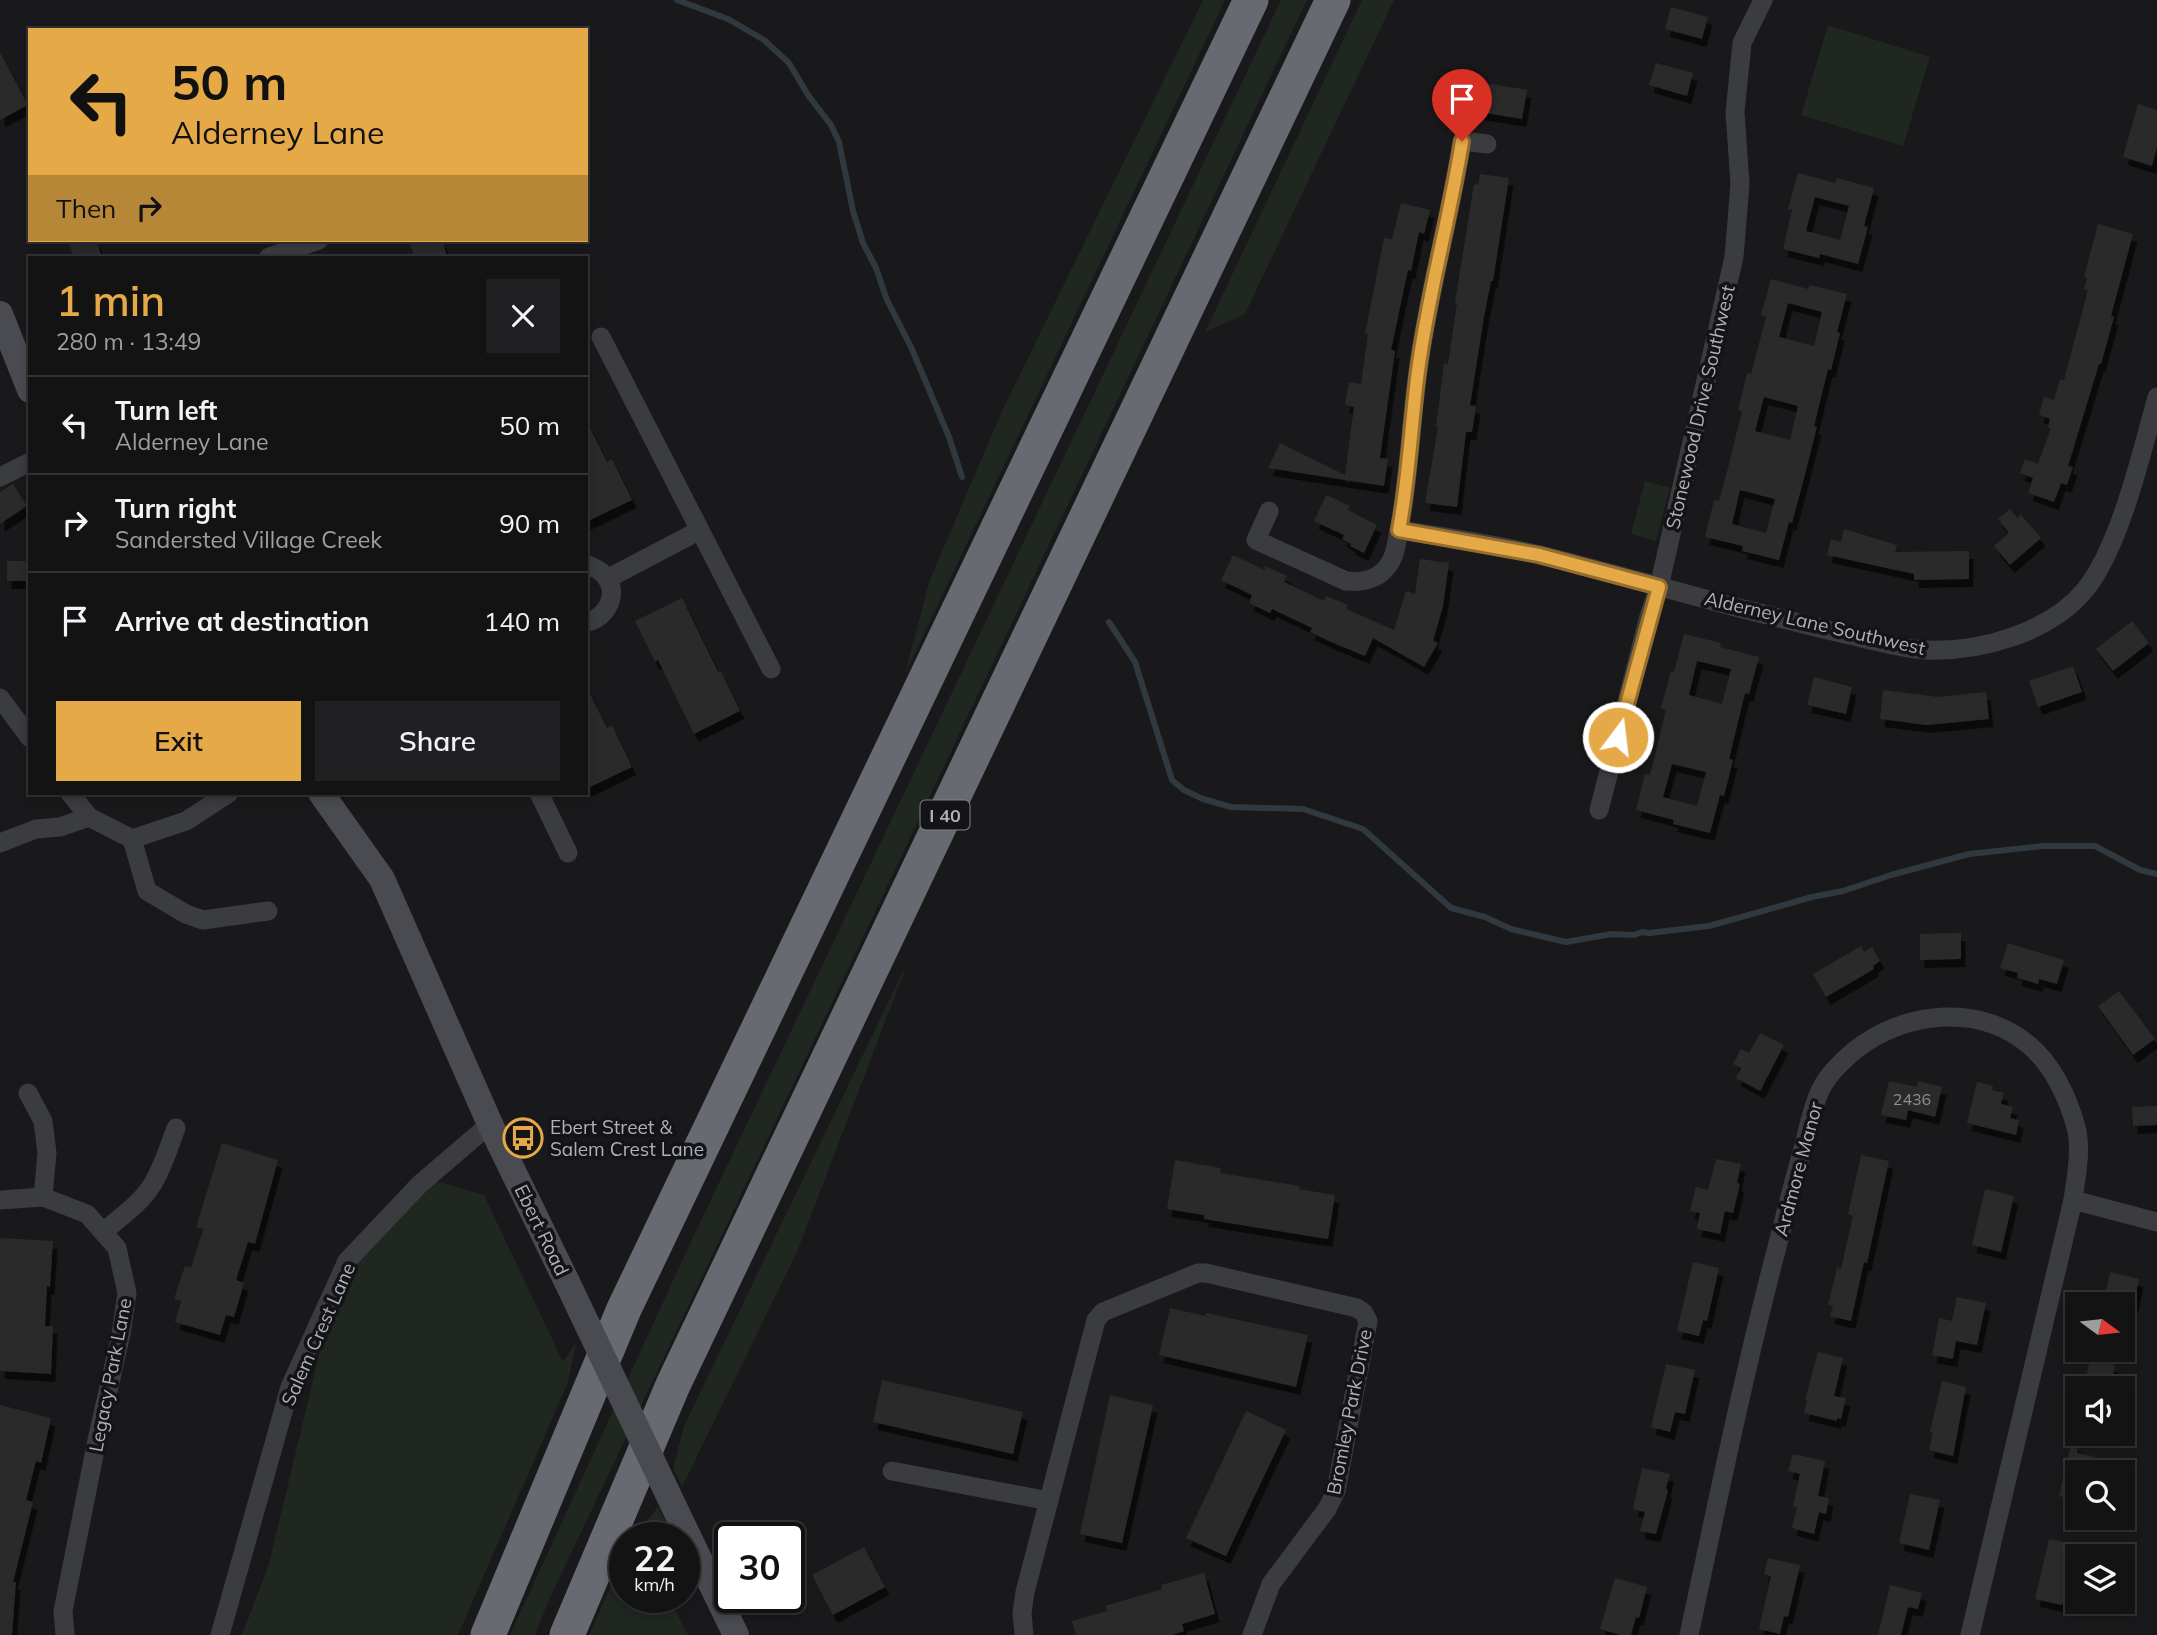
<!DOCTYPE html>
<html lang="en">
<head>
<meta charset="utf-8">
<style>
	body { margin:0; font-family:Mulish,sans-serif; background:#202022; color:#f1f3f6; height:100vh; display:flex; flex-direction:column; font-size:26px; white-space:nowrap }
	* { box-sizing:border-box; margin:0 }
	p { font-size:23px; color:#9d9ea0 }
	.icon { flex:none; width:38px; height:38px; fill:none; stroke:currentColor; stroke-width:2; stroke-linecap:round; stroke-linejoin:round }
	.map { position:relative; flex:1; overflow:hidden }
	.panel { position:absolute; left:28px; top:256px; width:560px; height:539px; display:flex; flex-direction:column; background:#131314; border-radius:0px; box-shadow:0 4px 10px #0003,0 0 0 2px #323234 }
	.panel>* { flex:none }
	.banner { position:absolute; left:28px; top:28px; width:560px; height:214px; border-radius:0px; box-shadow:0 4px 10px #0003,0 0 0 2px #323234; background:#e5a947; color:#111; overflow:hidden }
	.needle { width:46px; rotate:105deg }
	.tools { position:absolute; left:2065px; top:1292px; display:grid; gap:14px }
	.tools a { display:grid; place-items:center; width:70px; height:70px; border-radius:0px; background:#131314; box-shadow:0 4px 10px #0003,0 0 0 2px #323234; font-size:35px }
	.speed { position:absolute; left:609px; top:1522px; display:flex; gap:14px; font-size:35px; font-weight:700; text-align:center }
	.speed>* { display:grid; place-content:center; width:91px; height:91px; border-radius:50%; background:#131314; box-shadow:0 4px 10px #0003,0 0 0 2px #323234; line-height:1 }
	.speed small { font-size:18px; font-weight:400 }
	.speed .limit { border:4px solid #111; border-radius:10px; background:#fff; color:#111 }
	.pin { position:absolute; display:grid; place-items:center; width:60px; height:60px; color:#fff; margin:-72px -30px; border-radius:50% 50% 50% 0; rotate:-45deg; box-shadow:0 0 7px #0007 }
	.pin .icon { rotate:45deg }
	.me { position:absolute; width:77px; margin:-38px; rotate:15deg; stroke-linejoin:round; filter:drop-shadow(0 0 5px #0008) }
	.turn { display:flex; align-items:center; gap:24px; height:147px; padding:0 28px; font-size:32px }
	.turn .icon { width:91px; height:91px; stroke-width:2.5 }
	.turn b { display:block; font-size:49px; line-height:60px }
	.then { display:flex; align-items:center; height:66px; padding:0 28px; background:#0003; gap:14px; font-size:26px }
	.round { display:grid; place-items:center; flex:none; width:74px; height:74px; border-radius:0px; background:#202022 }
	.headline { display:flex; align-items:center; justify-content:space-between; height:119px; padding:0 28px }
	h1 { font-size:42px; font-weight:600; line-height:52px; color:#e5a947 }
	.button { display:flex; gap:14px; margin-top:auto; padding:14px 28px }
	.button a { flex:1; height:80px; border-radius:0px; background:#e5a947; color:#111; font-size:28px; font-weight:600; line-height:80px; text-align:center }
	.button a+a { background:#202022; color:#f1f3f6 }
	ul { padding:0; list-style:none }
	li { display:flex; align-items:center; gap:21px; height:98px; padding:0 28px; border-top:2px solid #323234 }
	li div { flex:1 }
	li b { display:block; font-size:26px }
	li em { font-style:normal }
	.map>svg:first-child { display:block }
</style>
</head>
<body>
<div class="map">
<svg width="2157" height="1635" viewBox="0 0 2157 1635">
	<defs>
		<filter id="shadow"><feDropShadow dx="4.5" dy="8" stdDeviation="0" flood-color="#0009"/></filter>
	</defs>
	<rect width="100%" height="100%" fill="#19191b"/>
	<g fill="#202620">
		<path d="M1203,0h22l-320,674 24,-92 74,-173z"/>
		<path d="M1281,0h26l-759,1602 -13,33h-25l177,-385z"/>
		<path d="M1362,0h32l-149,314 -40,18z"/>
		<path d="M1828,25l102,32 -27,89 -102,-31z"/>
		<path d="M1645,481l25,7 -14,53 -25,-7z"/>
		<path d="M909,959l-112,293 -115,235 -9,-19 11,-42z"/>
		<path d="M410,1180l33,3 41,12 79,167 14,-21 -10,44 -109,250h-216l27,-71 58,-243 41,-95z"/>
		<path d="M658,1507l16,31h-41z"/>
		<path d="M625,1554v44h44l19,37h-99z"/>
	</g>
	<g fill="none" stroke-linecap="round" stroke-linejoin="round">
		<g stroke="#30393f" stroke-width="6">
			<path d="M677,0l51,19 36,21 25,23 19,32 23,30 8,17 14,69 10,32 13,25 11,32 24,47 38,90 13,40"/>
			<path d="M1109,622l26,40 37,118 12,10 19,9 28,8 72,2 60,20 88,79 34,9 26,12 55,13 46,-8 22,1 8,-3 7,1 60,-7 103,-29 31,-6 48,-16 78,-21 75,-8h51l45,24 17,4"/>
		</g>
	</g>
	<g fill="#292a2c" fill-rule="evenodd" filter="url(#shadow)">
		<path d="M1671,7l37,10 -6,22 -37,-10z"/>
		<path d="M0,52l28,53 -28,15z"/>
		<path d="M1656,63l37,10 -6,23 -38,-11z"/>
		<path d="M1472,81l55,9 -5,29 -55,-9z"/>
		<path d="M2138,104l19,6v37l-5,19 -29,-9z"/>
		<path d="M1798,173l37,10 2,-5 37,10 -10,38 4,1 -10,37 -38,-10 -1,4 -36,-9 9,-39 -4,-1zM1815,197l34,9 -9,34 -34,-9z"/>
		<path d="M1480,174l29,4 -16,103h-2l-7,36 -14,88 6,1 -4,26h-6l-9,75 -32,-4 13,-76h-2l8,-64 4,1 9,-61h-2l19,-119 4,1z"/>
		<path d="M1401,203l29,7 -6,24 -5,-2 -8,39 -3,-1 -17,80 4,1 -15,107 8,1 -4,27 -116,-18 12,-25 65,32 9,-68 -9,-2 4,-23 12,2 7,-50h-3l19,-96 8,1z"/>
		<path d="M2098,224l35,10 -22,82 3,1 -13,47h-2l-31,102 5,1 -6,18 -6,-2 -7,19 -26,-9 5,-15 -13,-5 5,-14 13,5 13,-36 -3,-1 2,-8 -11,-4 5,-18 10,3 6,-21 4,1 24,-90 -4,-1 3,-11 -3,-1z"/>
		<path d="M68,240h28l6,17h-28z"/>
		<path d="M409,240h33l5,17h-33z"/>
		<path d="M1771,279l37,10 2,-4 37,9 -10,38 3,1 -9,37 -3,-1 -14,57 3,1 -14,55 -11,41 -3,-1 -10,38 -37,-9 1,-5 -38,-9 9,-37 5,1 10,-37 13,-53 -4,-1 9,-37 4,1 15,-57 -5,-2zM1788,303l34,9 -8,34 -35,-9zM1764,397l34,9 -8,34 -35,-9zM1740,490l35,9 -9,34 -34,-9z"/>
		<path d="M586,420l21,42 5,-3 20,41 -46,22z"/>
		<path d="M13,484l14,22 -27,18v-32z"/>
		<path d="M1326,495l24,11 -2,4 29,15 -13,28 -14,-7 1,-2 -9,-5 2,-4 -30,-14z"/>
		<path d="M2010,509l8,10 2,-5 21,24 -31,27 -16,-19 15,-13 -11,-14z"/>
		<path d="M1844,529l53,16 -2,7 74,-1v28l-55,1v-6l-87,-19 4,-16 10,3z"/>
		<path d="M1233,555l31,15 1,-4 22,10 -3,6 40,19 2,-5 22,9 -2,4 48,21 12,-39 9,3 5,-35 29,4 -6,43 -10,35 5,2 -14,24 -51,-29 -8,18 -34,-14 -21,-10 2,-4 -40,-19 -2,4 -21,-10 3,-8 -31,-15z"/>
		<rect x="7" y="561" width="23" height="20"/>
		<path d="M682,598l36,74 3,-1 19,40 -46,23 -36,-74 -3,2 -20,-41z"/>
		<path d="M2132,621l17,22 -36,28 -17,-22z"/>
		<path d="M1684,634l37,9 -1,4 39,10 -10,37 -4,-1 -16,66 4,1 -9,36 -4,-1 -10,38 -37,-9 1,-4 -38,-10 9,-36 5,1 16,-65 -5,-2 10,-37 3,1zM1697,661l34,8 -9,35 -33,-9zM1672,764l34,8 -9,34 -34,-9z"/>
		<path d="M2073,666l9,26 -44,15 -9,-26z"/>
		<path d="M1814,677l38,10 -6,27 -39,-9z"/>
		<path d="M586,686l21,42 5,-3 20,42 -46,22z"/>
		<path d="M1883,690l55,7 48,-5 3,27 -63,6 -46,-6z"/>
		<path d="M1961,933v26l-41,1v-26z"/>
		<path d="M2008,943l56,17 -7,24 -18,-5 -1,5 -21,-6 1,-5 -18,-5z"/>
		<path d="M1861,946l3,6 8,-5 8,14 -7,5 1,3 -48,28 -13,-23z"/>
		<path d="M2119,991l36,48 -22,16 -35,-49z"/>
		<path d="M1760,1033l24,12 -24,46 -24,-13 5,-10 -8,-4 8,-15 8,4z"/>
		<path d="M1889,1081l28,6 1,-6 24,6 -7,30 -27,-7 -2,10 -25,-5z"/>
		<path d="M1977,1082l16,4 -1,4 12,3 -3,11 12,3 -3,11 9,2 -3,15 -49,-12z"/>
		<path d="M2157,1106v19l-24,1 -1,-19z"/>
		<path d="M222,1143l56,17 -23,84 -7,-2 -12,38 8,3 -10,34 -8,-2 -6,20 -45,-13 6,-21 -7,-2 11,-33 6,2 12,-39 -7,-2z"/>
		<path d="M1861,1155l28,6 -22,102 -3,-1 -13,59 -21,-5 3,-10 -5,-1 9,-37 4,1 12,-53 -5,-2z"/>
		<path d="M1716,1159l25,5 -4,19 3,1 -7,29 -8,-2 -5,23 -23,-5 3,-16 -10,-2 6,-24 12,3z"/>
		<path d="M1175,1160l46,8 -1,5 80,13 -1,3 36,6 -7,44 -124,-20v-4l-37,-6z"/>
		<path d="M1985,1189l29,7 -13,56 -29,-7z"/>
		<path d="M0,1238l53,3 -3,46 -3,-1 -2,40h8l-2,48 -51,-3z"/>
		<path d="M1693,1262l26,6 -12,53 -4,-1 -4,16 -22,-5z"/>
		<path d="M2110,1272l29,7 -5,25h-31z"/>
		<path d="M1957,1297l29,6 -9,42 -21,-4 -3,18 -21,-4 7,-37 13,3z"/>
		<path d="M1170,1308l36,8v-3l102,22 -12,52 -137,-32z"/>
		<path d="M1818,1352l25,6 -9,38 12,2 -5,21 -4,-1v3l-33,-8 3,-12 -2,-1z"/>
		<path d="M2090,1359l25,6 -5,23h-26z"/>
		<path d="M1666,1364l29,6 -10,44 -10,-2 -5,20 -19,-5z"/>
		<path d="M882,1380l141,32 -10,42 -140,-32z"/>
		<path d="M1942,1381l24,6 -13,69 -24,-6 4,-17 -3,-1z"/>
		<path d="M1110,1395l43,10 -31,138 -42,-9z"/>
		<path d="M0,1405l51,13 -10,45 -5,-2 -10,39 7,2 -20,80h3l-4,53h-12z"/>
		<path d="M1246,1411l40,19 -60,126 -40,-18z"/>
		<path d="M2071,1444h6v9l17,4 -3,15h-14v29l-18,-5z"/>
		<path d="M1793,1454l32,7 -7,35 11,2 -3,16 -7,-2 -5,22 -22,-6 5,-21 -4,-1 7,-32 -12,-3z"/>
		<path d="M1642,1468l28,6 -4,14 2,3 -12,43 -16,-3 5,-19 -12,-3z"/>
		<path d="M1910,1494l30,6 -11,50 -30,-7z"/>
		<path d="M2049,1539l26,6 -5,24 7,1 -6,27 -6,-2 -3,10 -27,-6z"/>
		<path d="M864,1547l21,40 -52,28 -21,-40z"/>
		<path d="M1768,1558l32,7 -12,52 -4,-1 -4,18 -21,-5 12,-53 -7,-2z"/>
		<path d="M1204,1573l11,41 -33,10 2,7 -12,4h-96l-4,-14 35,-10 -2,-5 57,-17 -1,-4z"/>
		<path d="M1615,1578l32,9 -8,31 -3,-1 -5,18h-10l-21,-6z"/>
		<path d="M1890,1585l32,8 -4,16 -10,-2 -7,28h-23z"/>
	</g>
	<g fill="none" stroke-linecap="round" stroke-linejoin="round">
		<g stroke="#3b3c40" stroke-width="19">
			<path d="M269,257l50,-17"/>
			<path d="M601,337l170,332"/>
			<path d="M0,477l30,-15"/>
			<path d="M1269,511l-13,29 90,41c19,2 35,-2 45,-20 6,-10 6,-24 9,-36 9,-51 11,-103 18,-154 10,-77 32,-153 44,-230l25,3"/>
			<path d="M1399,530c47,7 94,14 141,25 65,16 130,35 195,52 41,10 82,21 123,30 22,5 45,12 68,13 55,2 123,-17 159,-60 35,-43 57,-139 72,-193"/>
			<path d="M586,564c9,4 19,8 23,18 8,17 -5,37 -23,40"/>
			<path d="M607,579l93,-49"/>
			<path d="M0,698l30,40"/>
			<path d="M70,793l19,24 43,22 54,-18 43,-28"/>
			<path d="M539,793l29,60"/>
			<path d="M1599,810l50,-194 10,-29 75,-330 6,-73 -5,-72 7,-69 21,-43"/>
			<path d="M132,839l15,52 39,23 17,6 65,-9"/>
			<path d="M0,843l36,-14 24,-2 29,-10"/>
			<path d="M28,1093l15,28 4,32 -4,44"/>
			<path d="M0,1200l43,-3 44,17 30,34 10,45 -6,41 -24,106 -34,171 2,24"/>
			<path d="M2073,1200l84,22"/>
			<path d="M103,1232c16,-14 37,-28 49,-47 11,-18 17,-38 24,-57"/>
			<path d="M892,1471l157,30"/>
			<path d="M220,1635l70,-248 57,-126 73,-77 70,-60"/>
			<path d="M1024,1635l-2,-22 3,-21 71,-272 7,-8 95,-39h8l151,35 7,5 4,8 -32,170 -9,18 -56,75 -19,51"/>
			<path d="M1689,1635c29,-136 57,-273 93,-407 7,-29 15,-58 23,-87 4,-17 8,-35 15,-50 7,-16 21,-29 34,-40 49,-40 125,-48 175,-6 24,20 39,53 47,82 6,23 0,50 -3,73l-103,435"/>
		</g>
		<g stroke="#494b50" stroke-width="26">
			<path d="M0,314l30,76"/>
			<path d="M321,793l61,86 108,245 77,158"/>
			<path d="M688,1536l48,99"/>
		</g>
		<g stroke="#676a71" stroke-width="35">
			<path d="M488,1635l136,-326 627,-1309"/>
			<path d="M567,1635l106,-250 660,-1385"/>
		</g>
		<path stroke="#494b50" stroke-width="26" d="M567,1282l121,254"/>
	</g>
	<g fill="none" stroke-linecap="round" stroke-linejoin="round">
		<g stroke="#956e2e" stroke-width="18">
			<path id="route" d="M1462,141c-12,77 -34,153 -44,230 -7,53 -9,106 -19,159l140,25 120,32 -41,150"/>
		</g>
		<use href="#route" stroke="#e5a947" stroke-width="12"/>
	</g>
	<defs>
		<g id="bus-ring" transform="scale(2.0125)"><circle r="9.5" fill="#141416" stroke="#e5a947" stroke-width="1.5"/><path d="M-5-6H5V4H4V6H2V4H-2V6H-4V4H-5ZM-3.5-4V0h7V-4ZM-3.5 1.2v1.5H-2V1.2ZM2 1.2v1.5H3.5V1.2Z" fill="#e5a947"/></g>
	</defs>
	<g fill-rule="evenodd">
		<use href="#bus-ring" x="523" y="1138"/>
	</g>
	<g text-anchor="middle" dominant-baseline="central" stroke-width="7" stroke-linejoin="round" paint-order="stroke">
		<g font-size="16" fill="#8c8f96">
			<text x="1912" y="1099">2436</text>
		</g>
		<rect fill="#141416" stroke="#7f8289" stroke-width="2" x="920.5" y="800.5" width="49" height="29" rx="5"/>
		<g font-size="18" font-weight="bold" fill="#adb1ba">
			<text x="945" y="815">I 40</text>
		</g>
		<g font-size="19" fill="#adb1ba" stroke="#141416">
			<text transform="translate(1700 407) rotate(-77)">Stonewood Drive Southwest</text>
			<text transform="translate(1815 623) rotate(13)">Alderney Lane Southwest</text>
			<text transform="translate(1798 1169) rotate(-75)">Ardmore Manor</text>
			<text transform="translate(542 1230) rotate(64)">Ebert Road</text>
			<text transform="translate(318 1334) rotate(-66)">Salem Crest Lane</text>
			<text transform="translate(110 1375) rotate(-79)">Legacy Park Lane</text>
			<text transform="translate(1349 1412) rotate(-79)">Bromley Park Drive</text>
		</g>
		<g font-size="19" fill="#adb1ba" stroke="#141416" text-anchor="start">
			<text x="550" y="1127">Ebert Street &amp;<tspan x="550" dy="22">Salem Crest Lane</tspan></text>
		</g>
	</g>
</svg>
<div class="tools">
<a><svg class="needle" viewBox="-14 -14 28 28"><path d="M0-13l5 13h-10z" fill="#e53935"/><path d="M0 13l5-13h-10z" fill="#9d9ea0"/></svg></a>
<a><svg class="icon" aria-label="sound" viewBox="0 0 24 24"><path d="M4 9h4l5-4v14l-5-4H4zM17 9q2 3 0 6"/></svg></a>
<a><svg class="icon" aria-label="search" viewBox="0 0 24 24"><circle cx="10" cy="10" r="6"/><path d="M15 15l6 6"/></svg></a>
<a><svg class="icon" aria-label="layers" viewBox="0 0 24 24"><path d="M12 4l9 5-9 5-9-5zM3 14l9 5 9-5"/></svg></a>
</div>
<div class="speed"><div>22<small>km/h</small></div><div class="limit">30</div></div>
<div class="pin" style="left:1462px;top:141px;background:#d93025"><svg class="icon" aria-label="arrive" viewBox="0 0 24 24"><path d="M6 21V4h12l-3 4 3 4H6"/></svg></div>
<svg class="me" style="left:1618px;top:737px" viewBox="-20 -20 40 40"><circle r="17" fill="#e5a947" stroke="#fff" stroke-width="3"/><path d="M0-11L8 9 0 5-8 9z" fill="#fff"/></svg>
<div class="banner">
<div class="turn"><svg class="icon" aria-label="left" viewBox="0 0 24 24"><path d="M17 20v-9H6M10 6l-5 5 5 5"/></svg><div><b>50 m</b>Alderney Lane</div></div>
<div class="then">Then<svg class="icon" aria-label="right" viewBox="0 0 24 24"><path d="M7 20v-9h11M14 6l5 5-5 5"/></svg></div>
</div>
<section class="panel">
<div class="headline"><div><h1>1 min</h1><p>280 m · 13:49</p></div><a class="round"><svg class="icon" aria-label="close" viewBox="0 0 24 24"><path d="M6 6l12 12M18 6L6 18"/></svg></a></div>
<ul>
<li><svg class="icon" aria-label="left" viewBox="0 0 24 24"><path d="M17 20v-9H6M10 6l-5 5 5 5"/></svg><div><b>Turn left</b><p>Alderney Lane</p></div><em>50 m</em></li>
<li><svg class="icon" aria-label="right" viewBox="0 0 24 24"><path d="M7 20v-9h11M14 6l5 5-5 5"/></svg><div><b>Turn right</b><p>Sandersted Village Creek</p></div><em>90 m</em></li>
<li><svg class="icon" aria-label="arrive" viewBox="0 0 24 24"><path d="M6 21V4h12l-3 4 3 4H6"/></svg><div><b>Arrive at destination</b></div><em>140 m</em></li>
</ul>
<div class="button"><a>Exit</a><a>Share</a></div>
</section>
</div>
</body>
</html>
